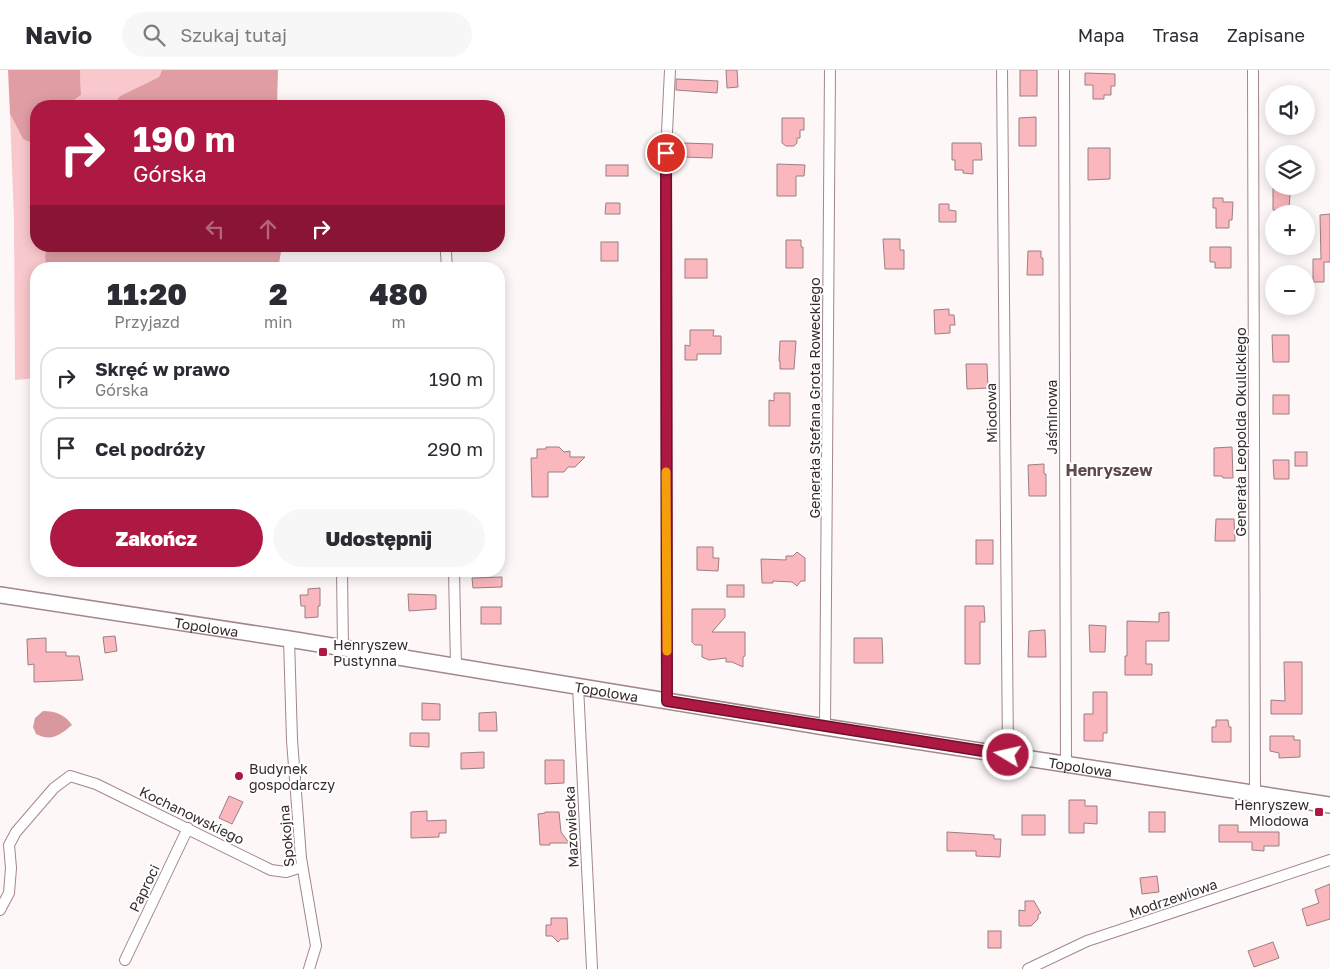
<!DOCTYPE html>
<html lang="pl">
<head>
<meta charset="utf-8">
<style>
	body { margin:0; font-family:"Golos Text",sans-serif; background:#f7f7f7; color:#2b2b33; height:100vh; display:flex; flex-direction:column; font-size:19px; white-space:nowrap }
	* { box-sizing:border-box; margin:0 }
	p { font-size:16px; color:#7c7c81 }
	.icon { flex:none; width:28px; height:28px; fill:none; stroke:currentColor; stroke-width:2; stroke-linecap:round; stroke-linejoin:round }
	.map { position:relative; flex:1; overflow:hidden }
	.details { position:absolute; left:30px; top:192px; width:475px; height:315px; display:flex; flex-direction:column; background:#fff; border-radius:20px; box-shadow:0 2px 12px #0003 }
	.details>* { flex:none }
	.banner { position:absolute; left:30px; top:30px; width:475px; height:152px; border-radius:20px; box-shadow:0 2px 12px #0003; background:#ad1943; color:#fff; overflow:hidden }
	.controls { position:absolute; left:1265px; top:15px; display:grid; gap:10px }
	.controls a { display:grid; place-items:center; width:50px; height:50px; border-radius:50%; background:#fff; box-shadow:0 2px 12px #0003; font-size:25px }
	.pin { position:absolute; display:grid; place-items:center; width:42px; height:42px; color:#fff; margin:-21px; border:2px solid #fff; border-radius:50%; box-shadow:0 1px 5px #0007 }
	.me { position:absolute; width:55px; margin:-28px; rotate:279deg; stroke-linejoin:round; filter:drop-shadow(0 0 4px #0008) }
	.turn { display:flex; align-items:center; gap:18px; height:105px; padding:0 20px; font-size:22px }
	.turn .icon { width:65px; height:65px; stroke-width:2.5 }
	.turn b { display:block; font-size:35px; line-height:42px }
	.lanes { display:flex; align-items:center; height:48px; padding:0 20px; background:#0003; justify-content:center; gap:25px; direction:ltr }
	.lanes .off { opacity:.35 }
	.eta { display:flex; justify-content:space-evenly; align-items:center; height:85px; text-align:center }
	.eta b { font-size:30px; font-weight:800; line-height:35px }
	.primary-button { display:flex; gap:10px; margin-top:auto; padding:10px 20px }
	.primary-button a { flex:1; height:58px; border-radius:30px; background:#ad1943; color:#fff; font-size:20px; font-weight:800; line-height:58px; text-align:center }
	.primary-button a+a { background:#f7f7f7; color:#2b2b33 }
	ul { padding:0; list-style:none }
	li { display:flex; align-items:center; gap:15px; height:62px; margin:0 10px 8px; padding:0 10px; border:2px solid #e1e1e2; border-radius:20px }
	li div { flex:1 }
	li b { display:block; font-size:19px }
	li em { font-style:normal }
	header { display:flex; align-items:center; gap:30px; box-sizing:border-box; height:70px; padding:0 25px; background:#fff; border-bottom:1px solid #e1e1e2 }
	header strong { font-size:24px }
	nav { display:flex; gap:28px; margin-inline-start:auto; font-size:18px }
	.search { width:350px; height:45px; background:#f7f7f7; display:flex; align-items:center; gap:12px; box-sizing:border-box; padding:0 18px; border-radius:28px; color:#7c7c81; font-size:19px }
	.map>svg:first-child { display:block }
</style>
</head>
<body>
<header>
<strong>Navio</strong>
<div class="search"><svg class="icon" aria-label="search" viewBox="0 0 24 24"><circle cx="10" cy="10" r="6"/><path d="M15 15l6 6"/></svg>Szukaj tutaj</div>
<nav><a>Mapa</a><a>Trasa</a><a>Zapisane</a></nav>
</header>
<div class="map">
<svg width="1330" height="899" viewBox="0 0 1330 899">
	<rect width="100%" height="100%" fill="#fef7f8"/>
	<g fill="#f8c8cc">
		<path d="M80,0h82l-3,7 -39,19 -8,10h-46l15,-11z"/>
		<path d="M10,44l13,25 13,6v101h14l-5,9 1,14h-10v109l-21,2 -1,-161z"/>
	</g>
	<g fill="#e09ea4">
		<path d="M8,0h72l1,25 -15,11h-30v39l-13,-6 -13,-25z"/>
		<path d="M162,0h116l-1,36h-165l8,-10 39,-19z"/>
		<path d="M50,176h232l-4,23h-232l-1,-14z"/>
	</g>
	<path fill="#d9989e" d="M43,641c13,0 22,4 29,14 -12,10 -20,17 -36,9l-3,-7 2,-9z"/>
	<g fill="#fbb7be" stroke="#9b7f81">
		<path d="M726,0h11l1,17 -11,1z"/>
		<rect x="1020" y="0" width="17" height="26"/>
		<path d="M1085,3l30,1v12h-4v9h-7v4h-11v-14h-8z"/>
		<path d="M676,9l42,2 -1,12 -41,-3z"/>
		<path d="M1036,47v29h-17v-28z"/>
		<path d="M782,48h22v12h-4v8h-3v5l-3,3h-8l-4,-3z"/>
		<path d="M684,73l29,1 -1,14 -29,-1z"/>
		<path d="M952,73h29l1,17h-9v14l-10,-1v-3h-8v-10h-3z"/>
		<path d="M1088,78h22v31l-22,1z"/>
		<path d="M777,94l28,1 -1,11h-8v20h-19z"/>
		<rect x="606" y="95" width="22" height="11"/>
		<path d="M1273,118h12v6h5l-1,16h-16z"/>
		<path d="M1213,128h10v4h10l-1,18h-3v8h-13v-20h-3z"/>
		<path d="M606,133h14v11h-15z"/>
		<path d="M939,134h10v6l7,1v11h-17z"/>
		<path d="M1330,144v48h-6v20h-11v-23h8l-1,-44z"/>
		<path d="M883,169h17v11h4v19h-19z"/>
		<path d="M786,170h15v7h2v21h-17z"/>
		<rect x="601" y="172" width="17" height="19"/>
		<path d="M1210,177h21v21h-16v-6h-5z"/>
		<path d="M1028,181h13v7h2v17h-16z"/>
		<rect x="685" y="189" width="22" height="19"/>
		<path d="M949,239v6h5l1,10h-5v8l-15,1 -1,-24z"/>
		<path d="M690,260h24l-1,6h8v18h-24v6h-12v-15l5,1z"/>
		<path d="M1272,265h17v27h-16z"/>
		<path d="M780,271h16l-2,28h-14v-8h-1z"/>
		<path d="M966,294h21l1,24 -21,1z"/>
		<path d="M774,323h16v33h-21v-26l5,1z"/>
		<rect x="1273" y="325" width="16" height="19"/>
		<path d="M546,377h13l5,5 6,-1v6h15l-10,10h-7l-4,5h-16v25h-16l-1,-39h6v-9h9z"/>
		<path d="M1232,377l1,31h-10l-1,-2h-8v-28z"/>
		<rect x="1295" y="382" width="12" height="14"/>
		<path d="M1273,390h16v19h-15z"/>
		<path d="M1044,394v10h2v22h-17l-1,-31z"/>
		<path d="M1216,449h18l1,22h-20z"/>
		<rect x="976" y="470" width="17" height="24"/>
		<path d="M697,477h16v11h6l-1,13 -21,-1z"/>
		<path d="M797,482l8,6v23h-4l-4,5 -5,-4 -19,-1v2h-11l-1,-24 25,1v-4h7z"/>
		<path d="M502,507v10l-29,1 -1,-10z"/>
		<rect x="727" y="515" width="17" height="12"/>
		<path d="M320,518v18h-2v11l-13,1v-12h-4l-1,-11h8v-6z"/>
		<path d="M408,524l28,1v14l-27,2z"/>
		<path d="M965,536h19l1,16h-5v42h-15z"/>
		<rect x="481" y="537" width="20" height="17"/>
		<path d="M692,539h33v8l-13,15h33v24l-2,1v10l-11,-5h-6v-4l-17,2 -7,-3v-12h-7l-3,-3z"/>
		<path d="M1169,542v29h-23v23h6v11h-27v-19h2v-35l32,1v-9z"/>
		<path d="M1089,555l17,1 -1,26h-15z"/>
		<path d="M1045,560l1,27h-18l1,-26z"/>
		<path d="M115,566l2,15 -12,2 -2,-16z"/>
		<path d="M46,568v14h20v4h13l4,24 -49,2v-18l-6,1 -1,-26z"/>
		<path d="M854,568h28l1,25h-29z"/>
		<path d="M1284,592h18v52h-31v-14l14,1z"/>
		<path d="M1093,622h14v41h-4v8h-19v-27h9z"/>
		<path d="M422,633l18,1v16h-18z"/>
		<path d="M496,642l1,19h-18v-18z"/>
		<path d="M1216,650h12l1,7h2v15h-19v-15h4z"/>
		<path d="M410,663h19v14l-19,-1z"/>
		<path d="M1270,666h24v4h6v17l-21,1v-5l-9,-2z"/>
		<path d="M484,682v16l-23,1v-16z"/>
		<path d="M545,690h19v23l-19,1z"/>
		<path d="M229,726l14,6 -11,22 -13,-6z"/>
		<path d="M1069,730h16v6h12v18l-13,-1v10h-15z"/>
		<path d="M427,741v10l19,-1v13h-7v4l-28,1v-26z"/>
		<path d="M545,742h14l2,20 8,11h-19v2h-10l-2,-31 7,-1z"/>
		<rect x="1149" y="742" width="16" height="20"/>
		<rect x="1022" y="745" width="23" height="20"/>
		<path d="M1219,755h19v7h41v14h-15v5l-12,-1v-8h-33z"/>
		<path d="M947,762l47,3v4h7l-1,18 -24,-1v-5h-29z"/>
		<path d="M1157,806l2,16 -17,2 -2,-16z"/>
		<path d="M1330,814v35l-23,7 -5,-17 17,-6 -4,-13z"/>
		<path d="M1025,831h9l7,12 -3,2v4l-7,7h-12v-16l6,1z"/>
		<path d="M551,848h16l1,21h-7l-3,3 -6,-6h-6v-11h5z"/>
		<rect x="988" y="861" width="13" height="17"/>
		<path d="M1273,872l6,16 -25,9 -6,-16z"/>
	</g>
	<g fill="none" stroke-linecap="round" stroke-linejoin="round">
		<g stroke="#a38789" stroke-width="12">
			<g id="street">
				<path d="M1002,0l6,685"/>
				<path d="M1064,0l2,694"/>
				<path d="M1253,0l2,723"/>
				<path d="M446,182l1,17"/>
				<path d="M342,501l1,77"/>
				<path d="M454,501l2,96"/>
				<path d="M289,569l3,101 9,118 15,88 -7,23"/>
				<path d="M578,616l14,282"/>
				<path d="M667,631l-1,-548 4,-83"/>
				<path d="M825,657l5,-657"/>
				<path d="M0,840l9,-17 2,-25 -2,-23 7,-13 38,-44 16,-12 26,8 175,86 15,2 16,-5"/>
				<path d="M125,890l63,-132"/>
				<path d="M1028,899l59,-28 243,-81"/>
			</g>
		</g>
		<g stroke="#a38789" stroke-width="18">
			<g id="secondary">
				<path id="s1" d="M0,525l289,44 536,88 505,78"/>
			</g>
		</g>
		<use href="#street" stroke="#fff" stroke-width="10"/>
		<use href="#secondary" stroke="#fff" stroke-width="15"/>
	</g>
	<g fill="none" stroke-linecap="round" stroke-linejoin="round">
		<g stroke="#70102c" stroke-width="12">
			<path id="route" d="M666,83l1,548 341,54"/>
		</g>
		<use href="#route" stroke="#ad1943" stroke-width="9"/>
		<path stroke="#f59e0b" stroke-width="9" d="M666,402l1,179"/>
	</g>
	<g fill="#ad1943" stroke="#fff" stroke-width="2">
		<rect x="318" y="577" width="10" height="10" rx="2.5"/>
		<circle cx="239" cy="706" r="5"/>
		<rect x="1314" y="737" width="10" height="10" rx="2.5"/>
	</g>
	<g text-anchor="middle" dominant-baseline="central" stroke-width="4" stroke-linejoin="round" paint-order="stroke">
		<g font-size="14" fill="#362b2c" stroke="#fff">
			<text transform="translate(814 328) rotate(-90)">Generała Stefana Grota Roweckiego</text>
			<text transform="translate(991 343) rotate(-91)">Miodowa</text>
			<text transform="translate(1051 347) rotate(-90)">Jaśminowa</text>
			<text transform="translate(1240 362) rotate(-90)">Generała Leopolda Okulickiego</text>
			<text stroke="none"><textPath href="#s1" startOffset="209">Topolowa</textPath></text>
			<text stroke="none"><textPath href="#s1" startOffset="614">Topolowa</textPath></text>
			<text stroke="none"><textPath href="#s1" startOffset="1094">Topolowa</textPath></text>
			<text transform="translate(192 745) rotate(26)">Kochanowskiego</text>
			<text transform="translate(571 757) rotate(-93)">Mazowiecka</text>
			<text transform="translate(286 766) rotate(-95)">Spokojna</text>
			<text transform="translate(144 818) rotate(-64)">Paproci</text>
			<text transform="translate(1173 828) rotate(-19)">Modrzewiowa</text>
		</g>
		<g font-size="14" fill="#362b2c" stroke="#fff" text-anchor="start">
			<text x="333" y="574">Henryszew<tspan x="333" dy="16">Pustynna</tspan></text>
			<text x="249" y="698">Budynek<tspan x="249" dy="16">gospodarczy</tspan></text>
			<text x="1309" y="734" text-anchor="end">Henryszew<tspan x="1309" dy="16">Miodowa</tspan></text>
		</g>
		<g font-size="16" font-weight="bold" fill="#61484b" stroke="#fff">
			<text x="1109" y="400">Henryszew</text>
		</g>
	</g>
</svg>
<div class="controls">
<a><svg class="icon" aria-label="sound" viewBox="0 0 24 24"><path d="M4 9h4l5-4v14l-5-4H4zM17 9q2 3 0 6"/></svg></a>
<a><svg class="icon" aria-label="layers" viewBox="0 0 24 24"><path d="M12 4l9 5-9 5-9-5zM3 14l9 5 9-5"/></svg></a>
<a>+</a>
<a>−</a>
</div>
<div class="pin" style="left:666px;top:83px;background:#d93025"><svg class="icon" aria-label="arrive" viewBox="0 0 24 24"><path d="M6 21V4h12l-3 4 3 4H6"/></svg></div>
<svg class="me" style="left:1008px;top:685px" viewBox="-20 -20 40 40"><circle r="17" fill="#ad1943" stroke="#fff" stroke-width="3"/><path d="M0-11L8 9 0 5-8 9z" fill="#fff"/></svg>
<div class="banner">
<div class="turn"><svg class="icon" aria-label="right" viewBox="0 0 24 24"><path d="M7 20v-9h11M14 6l5 5-5 5"/></svg><div><b>190 m</b>Górska</div></div>
<div class="lanes"><svg class="icon off" aria-label="left" viewBox="0 0 24 24"><path d="M17 20v-9H6M10 6l-5 5 5 5"/></svg><svg class="icon off" aria-label="ahead" viewBox="0 0 24 24"><path d="M12 20V5M6 11l6-6 6 6"/></svg><svg class="icon" aria-label="right" viewBox="0 0 24 24"><path d="M7 20v-9h11M14 6l5 5-5 5"/></svg></div>
</div>
<section class="details">
<div class="eta">
<div><b>11:20</b><p>Przyjazd</p></div>
<div><b>2</b><p>min</p></div>
<div><b>480</b><p>m</p></div>
</div>
<ul>
<li><svg class="icon" aria-label="right" viewBox="0 0 24 24"><path d="M7 20v-9h11M14 6l5 5-5 5"/></svg><div><b>Skręć w prawo</b><p>Górska</p></div><em>190 m</em></li>
<li><svg class="icon" aria-label="arrive" viewBox="0 0 24 24"><path d="M6 21V4h12l-3 4 3 4H6"/></svg><div><b>Cel podróży</b></div><em>290 m</em></li>
</ul>
<div class="primary-button"><a>Zakończ</a><a>Udostępnij</a></div>
</section>
</div>
</body>
</html>
